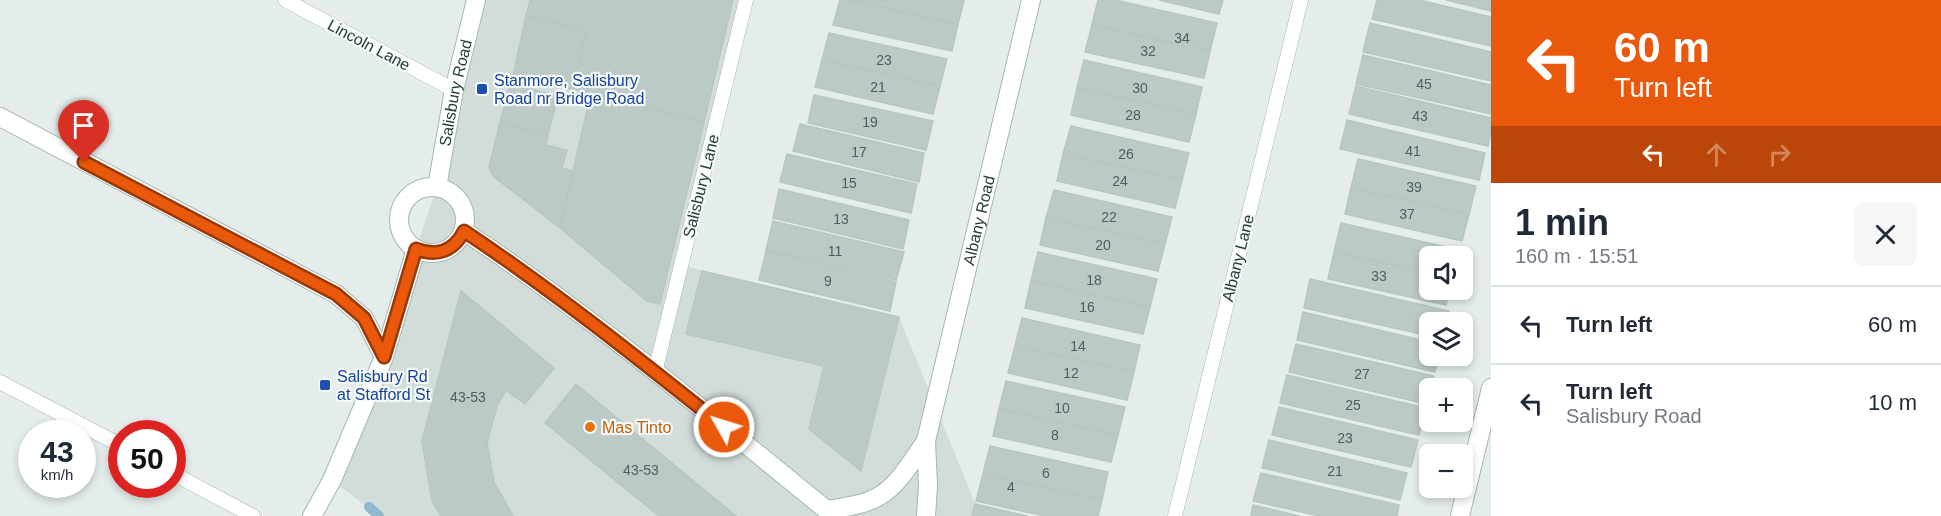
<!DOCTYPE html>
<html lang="en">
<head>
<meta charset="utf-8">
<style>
	body { margin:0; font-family:Helvetica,sans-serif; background:#f6f6f7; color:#1f2937; height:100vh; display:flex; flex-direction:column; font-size:22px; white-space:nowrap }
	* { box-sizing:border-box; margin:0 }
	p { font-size:20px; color:#747a83 }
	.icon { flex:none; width:33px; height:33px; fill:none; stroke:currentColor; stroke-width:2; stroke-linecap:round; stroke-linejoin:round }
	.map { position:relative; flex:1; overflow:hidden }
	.drawer { display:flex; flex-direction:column; background:#fff; width:450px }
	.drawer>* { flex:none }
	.top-card { background:#ea580c; color:#fff; overflow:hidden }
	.controls { position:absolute; left:1419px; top:246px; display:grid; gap:12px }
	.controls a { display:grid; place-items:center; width:54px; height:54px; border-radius:9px; background:#fff; box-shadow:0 3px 9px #0003; font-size:30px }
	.speed { position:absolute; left:18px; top:420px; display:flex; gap:12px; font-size:30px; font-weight:700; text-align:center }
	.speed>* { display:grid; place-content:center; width:78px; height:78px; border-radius:50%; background:#fff; box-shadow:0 3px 9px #0003; line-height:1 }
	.speed small { font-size:15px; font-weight:400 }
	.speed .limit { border:9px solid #d22; background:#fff; color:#111 }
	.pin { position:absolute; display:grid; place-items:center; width:51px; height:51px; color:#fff; margin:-62px -26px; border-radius:50% 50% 50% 0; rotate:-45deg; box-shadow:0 0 6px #0007 }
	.pin .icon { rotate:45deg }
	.me { position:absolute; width:66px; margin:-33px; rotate:309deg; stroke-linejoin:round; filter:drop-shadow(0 0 4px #0008) }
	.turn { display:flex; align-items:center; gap:21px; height:126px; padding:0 24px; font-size:27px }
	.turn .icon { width:78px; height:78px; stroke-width:2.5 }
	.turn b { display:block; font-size:42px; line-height:51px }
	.lanes { display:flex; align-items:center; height:57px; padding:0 24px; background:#0003; justify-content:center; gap:30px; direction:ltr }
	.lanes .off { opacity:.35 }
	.round { display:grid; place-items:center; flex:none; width:63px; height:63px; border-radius:9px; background:#f6f6f7 }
	.overview { display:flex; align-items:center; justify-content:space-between; height:102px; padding:0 24px }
	h1 { font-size:36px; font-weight:600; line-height:45px }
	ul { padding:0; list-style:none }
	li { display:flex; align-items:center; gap:18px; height:78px; padding:0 24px; border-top:2px solid #e0e1e3 }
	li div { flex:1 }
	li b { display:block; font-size:22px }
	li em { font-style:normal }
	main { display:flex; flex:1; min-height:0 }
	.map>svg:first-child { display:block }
</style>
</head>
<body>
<main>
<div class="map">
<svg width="1491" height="516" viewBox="0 0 1491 516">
	<rect width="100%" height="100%" fill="#e4edeb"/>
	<path fill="#d2ddda" d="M474,0h272l-65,265 218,52 76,186 52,13h-648l-47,-36 84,-231 21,-62z"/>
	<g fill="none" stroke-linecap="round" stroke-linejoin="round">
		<path stroke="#8fb8cf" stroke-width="10" d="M369,507l10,9"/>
	</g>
	<g fill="#bccac7" stroke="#b7c6c3" stroke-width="1.5">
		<path d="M530,0h203l-29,122 -131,-33 13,-59 -60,-14z"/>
		<path d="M840,0h8l110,24 -6,27 -119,-26z"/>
		<path d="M848,0h116l-6,24z"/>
		<path d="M1098,0h17l102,23 -7,28 -118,-26z"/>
		<path d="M1159,0h64l-4,14z"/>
		<path d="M1377,0h42l72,17v29l-119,-27z"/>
		<path d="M1446,0h45v11z"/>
		<path d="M526,16l60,14 -13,59 -60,-13z"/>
		<path d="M1370,23l121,29v29l-128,-29z"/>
		<path d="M1092,25l118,26 -6,27 -119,-26z"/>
		<path d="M829,33l118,26 -7,27 -118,-26z"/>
		<path d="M1363,55l128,30v29l-135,-30z"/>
		<path d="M822,60l118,26 -7,28 -118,-27z"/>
		<path d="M1084,60l118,27 -6,27 -119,-26z"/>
		<path d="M510,84l48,12 -10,38 -48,-11z"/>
		<path d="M1356,86l135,32v14l-3,14 -139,-32z"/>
		<path d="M1077,88l119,26 -7,28 -118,-27z"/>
		<path d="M591,93l113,29 -44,182 -13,-3 -87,-73z"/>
		<path d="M814,95l119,26 -7,29 -118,-27z"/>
		<path d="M1347,120l138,33 -6,27 -139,-31z"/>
		<path d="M500,123l48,11 -2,11 21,5 -5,18 11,3 -13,57 -67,-52 -4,-9z"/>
		<path d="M800,124l124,29 -5,29 -126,-31z"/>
		<path d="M1071,126l118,27 -7,27 -119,-26z"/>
		<path d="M787,154l130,30 -6,29 -131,-31z"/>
		<path d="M1063,154l119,26 -7,28 -118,-27z"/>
		<path d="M1358,159l118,27 -7,28 -118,-26z"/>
		<path d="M1351,188l118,26 -7,27 -117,-27z"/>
		<path d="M779,189l130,31 -6,29 -130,-31z"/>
		<path d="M1054,190l118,27 -7,27 -119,-26z"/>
		<path d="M1046,218l119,26 -7,27 -118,-26z"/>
		<path d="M773,221l131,31 -8,28 -130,-30z"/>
		<path d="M1341,223l119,27 -2,6h-28v17l-96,-21z"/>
		<path d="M766,251l130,31 -6,29 -131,-31z"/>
		<path d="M1038,252l119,27 -7,28 -119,-26z"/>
		<path d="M1334,252l96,21v17h20l-4,15 -118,-26z"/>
		<path d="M702,271l197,46 -38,154 -52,-42 15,-63 -138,-32z"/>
		<path d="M1310,279l139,32 -3,11h-16v14l-126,-28z"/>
		<path d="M1031,281l119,26 -7,27 -118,-26z"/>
		<path d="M461,291l93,77 -29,36 -19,-14 -9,16 -10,37 7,39 19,34h-72l-9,-15 -10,-60z"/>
		<path d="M1303,312l127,30v14h9l-4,16 -138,-32z"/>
		<path d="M1022,318l118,27 -6,27 -119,-26z"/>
		<path d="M1296,344l138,32 -3,12h-1l-3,16 -138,-32z"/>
		<path d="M1015,346l119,26 -7,28 -119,-27z"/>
		<path d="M1287,375l139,33 -7,27 -139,-32z"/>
		<path d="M1006,381l119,26 -7,28 -119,-26z"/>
		<path d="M576,384l160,132h-77l-114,-93z"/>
		<path d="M1279,407l139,33 -7,27 -139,-32z"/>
		<path d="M999,409l119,26 -7,27 -118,-26z"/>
		<path d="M1269,440l138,33 -7,27 -138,-32z"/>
		<path d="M990,446l118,26 -6,28 -119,-26z"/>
		<path d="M1261,473l138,32 -2,11h-78l-66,-15z"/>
		<path d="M983,474l119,26 -4,16h-54l-68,-15z"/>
		<path d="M975,504l52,12h-55z"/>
		<path d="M1253,505l46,11h-48z"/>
	</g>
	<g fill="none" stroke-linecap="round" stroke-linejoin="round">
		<g stroke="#a7b5b3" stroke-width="15">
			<g id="lane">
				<path d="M285,0l169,90"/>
				<path d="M655,372l91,-372"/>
				<path d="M0,382l122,64"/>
				<path d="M172,473l81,43"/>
				<path d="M1175,516l126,-516"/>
			</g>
		</g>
		<g stroke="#a7b5b3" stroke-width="20">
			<g id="street">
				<path d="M0,117l336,177 28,24 20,39"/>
				<path d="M827,510c17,-3 39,-5 54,-15 19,-12 32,-36 45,-54"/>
				<path id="s1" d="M926,516l2,-30 -2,-45 105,-441"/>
				<path d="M1460,516l31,-128"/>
			</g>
		</g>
		<g stroke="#a3b8b5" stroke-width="20">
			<g id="secondary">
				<circle cx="432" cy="220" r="33"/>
				<path id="s2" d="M437,187l17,-97 22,-90"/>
				<path d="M464,231c129,86 249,187 370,285"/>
				<path d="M312,516l20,-36 52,-123 32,-108"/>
			</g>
		</g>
		<use href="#lane" stroke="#fff" stroke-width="14"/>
		<use href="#street" stroke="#fff" stroke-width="18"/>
		<use href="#secondary" stroke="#fff" stroke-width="18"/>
	</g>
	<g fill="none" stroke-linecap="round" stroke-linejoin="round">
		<g stroke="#983908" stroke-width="15">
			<path id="route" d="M84,162l252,132 28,24 20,39 32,-108c21,8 38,2 48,-18 90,60 175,128 260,196"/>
		</g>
		<use href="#route" stroke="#ea580c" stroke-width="10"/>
	</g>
	<g fill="#1a4fb4" stroke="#f5f9f8" stroke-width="2">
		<rect x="476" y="83" width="12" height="12" rx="3"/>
		<rect x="319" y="379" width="12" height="12" rx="3"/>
	</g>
	<circle fill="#e8710a" stroke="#f5f9f8" stroke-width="2" cx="590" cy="427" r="6"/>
	<g text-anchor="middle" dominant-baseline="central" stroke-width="4.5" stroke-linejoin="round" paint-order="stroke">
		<g font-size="14" fill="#4a615f">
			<text x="1182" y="38">34</text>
			<text x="1148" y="51">32</text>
			<text x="884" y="60">23</text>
			<text x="1424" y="84">45</text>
			<text x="878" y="87">21</text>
			<text x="1140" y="88">30</text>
			<text x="1133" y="115">28</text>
			<text x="1420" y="116">43</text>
			<text x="870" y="122">19</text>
			<text x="1413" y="151">41</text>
			<text x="859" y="152">17</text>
			<text x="1126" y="154">26</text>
			<text x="1120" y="181">24</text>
			<text x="849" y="183">15</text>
			<text x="1414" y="187">39</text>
			<text x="1407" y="214">37</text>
			<text x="1109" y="217">22</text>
			<text x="841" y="219">13</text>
			<text x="1103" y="245">20</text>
			<text x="835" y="251">11</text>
			<text x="1379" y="276">33</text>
			<text x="1094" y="280">18</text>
			<text x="828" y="281">9</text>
			<text x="1087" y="307">16</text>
			<text x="1078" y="346">14</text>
			<text x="1071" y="373">12</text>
			<text x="1362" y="374">27</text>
			<text x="468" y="397">43-53</text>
			<text x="1353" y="405">25</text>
			<text x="1062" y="408">10</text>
			<text x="1055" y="435">8</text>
			<text x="1345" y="438">23</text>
			<text x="641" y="470">43-53</text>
			<text x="1335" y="471">21</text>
			<text x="1046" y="473">6</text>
			<text x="1011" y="487">4</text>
		</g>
		<g font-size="16" fill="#243e3c" stroke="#f5f9f8">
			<text transform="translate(369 45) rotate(28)">Lincoln Lane</text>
			<text stroke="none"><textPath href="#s2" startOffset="96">Salisbury Road</textPath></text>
			<text transform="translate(701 186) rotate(-76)">Salisbury Lane</text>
			<text stroke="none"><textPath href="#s1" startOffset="302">Albany Road</textPath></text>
			<text transform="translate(1238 258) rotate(-76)">Albany Lane</text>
		</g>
		<g font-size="16" fill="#164399" stroke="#f5f9f8" text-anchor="start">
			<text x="494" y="80">Stanmore, Salisbury<tspan x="494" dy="18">Road nr Bridge Road</tspan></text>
			<text x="337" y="376">Salisbury Rd<tspan x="337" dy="18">at Stafford St</tspan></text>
		</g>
		<g font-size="16" fill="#c56008" stroke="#f5f9f8" text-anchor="start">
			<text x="602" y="427">Mas Tinto</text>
		</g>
	</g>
</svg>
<div class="controls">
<a><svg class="icon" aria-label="sound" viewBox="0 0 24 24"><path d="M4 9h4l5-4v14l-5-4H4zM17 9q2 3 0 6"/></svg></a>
<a><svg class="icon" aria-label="layers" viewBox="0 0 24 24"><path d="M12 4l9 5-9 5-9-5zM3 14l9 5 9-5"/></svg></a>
<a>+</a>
<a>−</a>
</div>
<div class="speed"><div>43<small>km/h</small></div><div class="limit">50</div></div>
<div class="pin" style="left:84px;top:162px;background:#d93025"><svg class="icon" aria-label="arrive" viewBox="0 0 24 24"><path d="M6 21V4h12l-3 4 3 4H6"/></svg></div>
<svg class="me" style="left:724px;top:427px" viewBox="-20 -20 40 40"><circle r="17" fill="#ea580c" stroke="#fff" stroke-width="3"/><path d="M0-11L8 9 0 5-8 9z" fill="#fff"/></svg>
</div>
<section class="drawer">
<div class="top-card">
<div class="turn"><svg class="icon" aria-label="left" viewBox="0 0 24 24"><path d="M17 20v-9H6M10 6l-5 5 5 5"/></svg><div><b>60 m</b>Turn left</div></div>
<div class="lanes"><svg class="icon" aria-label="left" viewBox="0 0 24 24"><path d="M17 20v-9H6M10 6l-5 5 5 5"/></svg><svg class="icon off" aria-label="ahead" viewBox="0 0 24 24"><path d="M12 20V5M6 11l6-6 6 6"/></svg><svg class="icon off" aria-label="right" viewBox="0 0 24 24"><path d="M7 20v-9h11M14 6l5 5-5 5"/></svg></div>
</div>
<div class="overview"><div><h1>1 min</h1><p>160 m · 15:51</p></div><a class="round"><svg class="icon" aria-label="close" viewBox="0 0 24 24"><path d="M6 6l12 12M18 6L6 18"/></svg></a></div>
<ul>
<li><svg class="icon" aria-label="left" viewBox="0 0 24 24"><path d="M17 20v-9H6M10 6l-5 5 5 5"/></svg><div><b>Turn left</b></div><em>60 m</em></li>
<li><svg class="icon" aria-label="left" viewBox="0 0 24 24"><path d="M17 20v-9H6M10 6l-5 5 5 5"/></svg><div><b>Turn left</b><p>Salisbury Road</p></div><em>10 m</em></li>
</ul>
</section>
</main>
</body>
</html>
